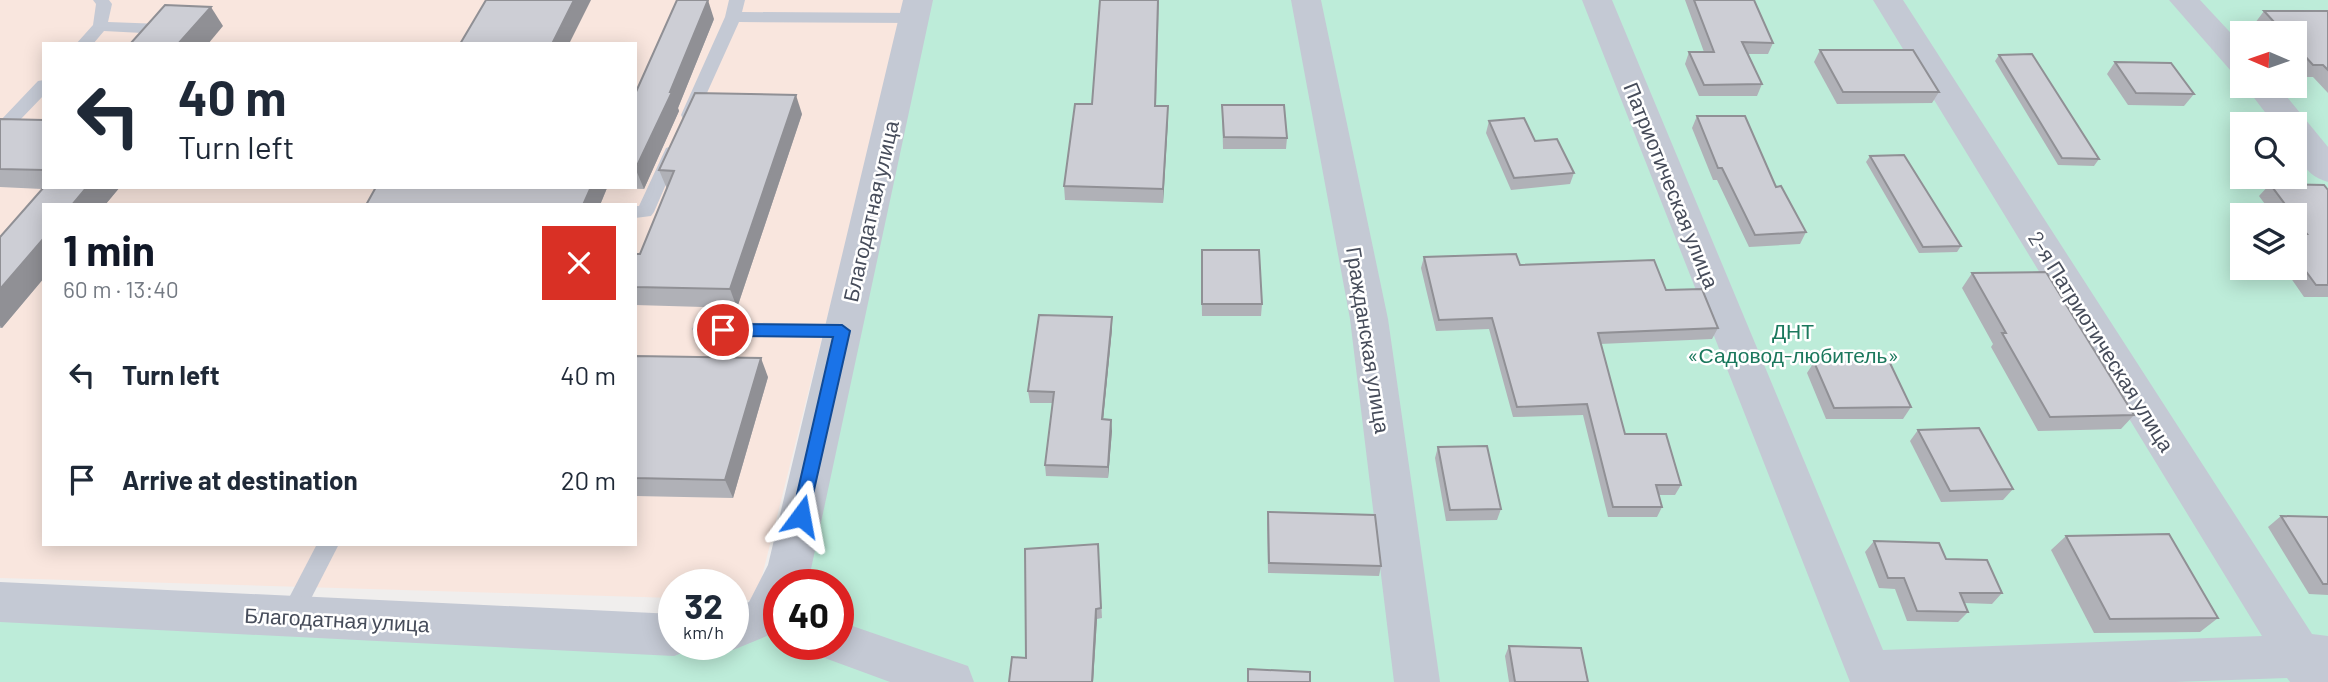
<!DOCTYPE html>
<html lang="en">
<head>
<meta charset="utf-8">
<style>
	body { margin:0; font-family:Barlow,sans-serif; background:#f2f2f3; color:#1f2937; height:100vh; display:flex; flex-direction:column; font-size:26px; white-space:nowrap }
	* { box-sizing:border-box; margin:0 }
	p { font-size:23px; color:#747a83 }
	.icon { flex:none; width:38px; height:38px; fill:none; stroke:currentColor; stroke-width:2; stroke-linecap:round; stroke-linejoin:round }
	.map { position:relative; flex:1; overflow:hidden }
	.side { position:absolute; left:42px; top:203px; width:595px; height:343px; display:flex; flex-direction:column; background:#fff; border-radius:0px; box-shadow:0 4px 18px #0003 }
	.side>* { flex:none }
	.top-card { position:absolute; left:42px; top:42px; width:595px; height:147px; border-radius:0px; box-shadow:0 4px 18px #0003; background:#fff; color:#1f2937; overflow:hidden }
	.needle { width:46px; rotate:272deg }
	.fabs { position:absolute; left:2230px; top:21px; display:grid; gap:14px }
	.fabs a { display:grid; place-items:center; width:77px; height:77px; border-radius:0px; background:#fff; box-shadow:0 4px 18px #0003; font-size:35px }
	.speed { position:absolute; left:658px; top:569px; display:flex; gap:14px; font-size:35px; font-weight:700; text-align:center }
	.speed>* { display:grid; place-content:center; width:91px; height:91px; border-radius:50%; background:#fff; box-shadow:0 4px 18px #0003; line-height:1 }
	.speed small { font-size:18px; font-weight:400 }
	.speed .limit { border:10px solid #d22; background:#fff; color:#111 }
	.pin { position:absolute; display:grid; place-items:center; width:60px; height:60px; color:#fff; margin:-30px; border:4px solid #fff; border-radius:50%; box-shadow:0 2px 7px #0007 }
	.me { position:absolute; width:77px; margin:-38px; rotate:13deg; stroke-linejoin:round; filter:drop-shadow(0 0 5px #0008) }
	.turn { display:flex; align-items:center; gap:24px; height:147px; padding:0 21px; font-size:32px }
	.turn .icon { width:91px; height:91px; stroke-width:2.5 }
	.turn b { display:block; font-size:49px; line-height:60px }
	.round { display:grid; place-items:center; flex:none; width:74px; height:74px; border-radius:0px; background:#f2f2f3 }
	.headline { display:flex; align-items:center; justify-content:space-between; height:119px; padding:0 21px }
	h1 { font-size:42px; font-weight:700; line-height:52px; color:#111827 }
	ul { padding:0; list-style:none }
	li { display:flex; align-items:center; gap:21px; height:105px; padding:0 21px }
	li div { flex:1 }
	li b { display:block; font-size:26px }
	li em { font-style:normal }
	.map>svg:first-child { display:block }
</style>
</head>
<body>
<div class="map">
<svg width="2328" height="682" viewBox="0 0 2328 682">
	<rect width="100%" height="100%" fill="#f0eeed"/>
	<path fill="#f9e6de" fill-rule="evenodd" d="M0,0h907l-151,600h-23v-16h-59v14l-674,-20zM44,44h591v143h-591zM44,205h591v339h-591z"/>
	<path fill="#bdecd9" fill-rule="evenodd" d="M932,0h1396v682h-2328v-72l674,34h59v-10l46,2v8h59v-60h-44zM2242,33h52v53h-52zM2242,124h52v53h-52zM2242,215h52v53h-52z"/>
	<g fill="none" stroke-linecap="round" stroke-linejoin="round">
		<g fill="#c4c9d4" fill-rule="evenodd">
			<path d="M93,0h16l3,4 -4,18 54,2 8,5 -8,5 -58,-3 -11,13h-17l17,-19 3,-21z"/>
			<path d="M729,0h16l-3,12 172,1 8,5 -8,5 -175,-1 -42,93 -2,4h-12l-2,-4 44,-98z"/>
			<path d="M44,80v15l-25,26 25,1v10l-44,-2v-9l38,-40z"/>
			<path d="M672,146l8,6 -26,60 -3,4 -16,2v-12h4l27,-58z"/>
			<path d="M702,322l140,2 7,2 3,5 -3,5 -7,2 -140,-2 -7,-2 -3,-5 3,-5z"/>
			<path d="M317,544h22l-41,80 -8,3 -8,-3 -3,-7z"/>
		</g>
		<g fill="#c4c9d4" fill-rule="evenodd">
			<path d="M1291,0h30l67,319 52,363h-46l-44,-363z"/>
			<path d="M1582,0h30l271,650 379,-14 -389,-636h30l409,634 16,2v46h-38l-3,-4 -112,4h-325z"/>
			<path d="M2169,0h31l42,45v29l-11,-3z"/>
			<path d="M2245,86h33l50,61v35c-28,-8 -34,-32 -34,-58h-20z"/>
			<path d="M838,621l130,45 6,16h-84l-68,-25 -6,-13h22z"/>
		</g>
		<g fill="#c4c9d4" fill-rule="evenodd">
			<path d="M903,0h30l-122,569 -7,15h-25v47l-46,19 -15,-6h15v-36l16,-6 19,-37z"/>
			<path d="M0,582l674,32v30h19l-3,6 -16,6 -674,-34z"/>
		</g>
	</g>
	<g fill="#b0b1b7">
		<path d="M1159,0l-3,106h12l-5,97 -98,-3 -1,-14 28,-82z"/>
		<path d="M1685,0h69l19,43 -5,11h-20l14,30 -5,12h-58l-14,-32 4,-12h15z"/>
		<path d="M2264,11h64v82l-15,-16h-10l-9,-10v-34h-30l-9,-10z"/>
		<path d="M714,19l-36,89 1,3 -35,78 -37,-1 -7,17h-234l10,-18h259v-93z"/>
		<path d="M1820,50l119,42 -7,11 -95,1 -23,-42z"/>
		<path d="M1999,55l100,104 -5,7 -36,-1 -63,-104z"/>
		<path d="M2115,62l79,32 -10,12 -56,-1 -21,-31z"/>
		<path d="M1222,105l65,33 -1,11h-63z"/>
		<path d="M802,114l-65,194 -102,-3v-51h5l27,-65 -8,-19z"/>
		<path d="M1697,116l79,71 30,45 -6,12 -51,3 -32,-67h-4l-21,-52z"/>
		<path d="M0,119l44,1v67h76l-15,18h-61v73l-42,50h-2v-91l42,-48 -42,-2z"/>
		<path d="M1489,121l46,20 39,32 -4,11 -59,6 -25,-57z"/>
		<path d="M1870,156l91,90 -4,6 -38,1 -53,-91z"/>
		<path d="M2270,184l58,6v107h-24l-20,-29h10v-53h-21l-14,-19z"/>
		<path d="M1424,257l96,8 146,25 52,38 -6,11 -112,5 25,90 56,51 -6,10h-16l3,12 -5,10h-49l-25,-102 -70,2 -24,-88 -53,2 -15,-63z"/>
		<path d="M1201,262l61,42 -1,12h-59z"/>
		<path d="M1972,273l162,142 -13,14 -83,2 -47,-84 2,-3 -31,-56z"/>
		<path d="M1112,329l-9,90 9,12 -4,47 -62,-2 -1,-11 8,-62h-23l-2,-12z"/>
		<path d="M635,356l133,21 -35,121 -98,-2z"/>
		<path d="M1814,362l97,45 -8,12h-77l-19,-46z"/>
		<path d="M1918,430l95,59 -10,11 -62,2 -31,-61z"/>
		<path d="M1438,447l63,62 -4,11 -51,1 -11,-63z"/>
		<path d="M1268,512l113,54 -2,10 -111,-3 -1,-50z"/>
		<path d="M2281,516l47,1v78l-19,-1 -41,-67z"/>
		<path d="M2066,536l152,82 -18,14 -106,1 -43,-83z"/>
		<path d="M1874,541l72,18 56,34 -10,11 -27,-1 3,9 -10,10 -51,-1 -12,-32 -16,-1 -14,-36z"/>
		<path d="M1098,544l4,74 -5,1 -4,63 -67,-24z"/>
		<path d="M1509,646l79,36h-79l-4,-26z"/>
	</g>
	<g fill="#909095">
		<path d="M574,0h17l-22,44h-17z"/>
		<path d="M708,0l6,19 -36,89 1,3 -35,78 -8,-19z"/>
		<path d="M211,7l12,19 -15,18h-30z"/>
		<path d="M796,95l6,19 -65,194 -7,-19z"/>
		<path d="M1168,106v15l-5,82v-14z"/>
		<path d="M87,187h33l-15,18h-33z"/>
		<path d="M591,187h16v1l-7,17h-17z"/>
		<path d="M44,238v40l-42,50 -2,-2v-37z"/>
		<path d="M1112,317v12l-10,102v-12z"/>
		<path d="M761,358l7,19 -35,121 -8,-18z"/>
		<path d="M1111,420l1,11 -4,47v-11z"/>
		<path d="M1096,609l1,10 -4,63h-1z"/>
	</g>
	<g fill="#cdced5" stroke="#909095" stroke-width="2">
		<path d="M486,0h88l-22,44h-92z"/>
		<path d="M677,0h31l-38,92h2l-37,78v-76z"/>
		<path d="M1100,0h58l-3,106h13l-5,83 -99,-3 11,-82h17z"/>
		<path d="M1694,0h60l19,43 -31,-1 20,42 -58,1 -15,-33h25z"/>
		<path d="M165,5l46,2 -33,37h-48z"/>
		<path d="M2264,11h64v59l-5,-5h-10l-19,-21v-11h-10z"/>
		<path d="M1820,50h93l26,42h-96z"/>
		<path d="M2032,54l67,105 -37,-1 -63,-103z"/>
		<path d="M2115,62l56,1 23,31 -58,-1z"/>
		<path d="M695,93l101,2 -66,194 -95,-2v-33h5l34,-83 -15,-1z"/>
		<path d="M1222,105h62l3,33 -63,-1z"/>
		<path d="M1697,116h48l31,71 5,-1 25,46 -51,3 -33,-67h-4z"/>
		<path d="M1524,118l11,23 22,-2 17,34 -60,5 -25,-57z"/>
		<path d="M0,119l44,1v50l-44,-1z"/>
		<path d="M1904,155l57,91 -38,1 -53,-91z"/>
		<path d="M2270,184l54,1 4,5v95h-12l-22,-30v-21h13l-13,-17v-2h-1z"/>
		<path d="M44,187h43l-15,18h-28v33l-44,51v-52z"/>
		<path d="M376,187h215l-8,18h-217z"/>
		<path d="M1202,250h57l3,54h-60z"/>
		<path d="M1516,254l4,11 134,-5 12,30 36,-1 16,39 -120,5 27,101h41l15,51h-25l6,22h-49l-26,-103 -70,3 -25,-89 -53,2 -15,-63z"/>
		<path d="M2046,272l88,143 -84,2 -48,-84h4l-34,-60z"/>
		<path d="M1039,315l73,2 -10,102 9,1 -3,47 -63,-2 9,-73 -26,-1z"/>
		<path d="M635,356l126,2 -36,122 -90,-2z"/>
		<path d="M1889,361l22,46 -77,1 -20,-46z"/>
		<path d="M1979,428l34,61 -63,2 -32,-61z"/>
		<path d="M1487,446l14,63 -51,1 -12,-63z"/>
		<path d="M1268,512l107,3 6,51 -112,-3z"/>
		<path d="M2281,516l47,1v67h-5z"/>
		<path d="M2169,534l49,84 -108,1 -44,-83z"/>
		<path d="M1874,541l65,2 7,16 41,1 15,33h-42l8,19 -51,-1 -13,-33h-16z"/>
		<path d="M1098,544l3,64 -5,1 -4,73h-83l3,-25 14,1 -1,-109z"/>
		<path d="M1509,646l72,2 7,34h-73z"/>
		<path d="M1248,669l62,3v10h-62z"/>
	</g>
	<path fill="#1a73e8" stroke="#114b97" stroke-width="2" d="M723,324l119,1 8,6 -43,190 -6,2 -6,-2 -3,-5 41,-179 -110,-1 -8,-6z"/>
	<g text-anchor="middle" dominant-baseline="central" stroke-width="5" stroke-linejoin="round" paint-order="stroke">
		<g font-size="21" fill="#464c5a" stroke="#fff">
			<text transform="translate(1672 185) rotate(68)">Патриотическая улица</text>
			<text transform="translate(870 211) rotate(-77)">Благодатная улица</text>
			<text transform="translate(1369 340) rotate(81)">Гражданская улица</text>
			<text transform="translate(2102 341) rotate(58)">2-я Патриотическая улица</text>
			<text transform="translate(337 619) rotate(3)">Благодатная улица</text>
		</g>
		<g font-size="21" fill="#1b785d" stroke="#fff">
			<text x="1793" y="330">ДНТ<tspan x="1793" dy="24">«Садовод-любитель»</tspan></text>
		</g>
	</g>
</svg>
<div class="fabs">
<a><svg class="needle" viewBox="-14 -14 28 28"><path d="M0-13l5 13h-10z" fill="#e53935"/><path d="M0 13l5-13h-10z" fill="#747a83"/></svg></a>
<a><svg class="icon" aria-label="search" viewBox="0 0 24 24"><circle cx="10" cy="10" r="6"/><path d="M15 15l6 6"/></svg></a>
<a><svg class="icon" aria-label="layers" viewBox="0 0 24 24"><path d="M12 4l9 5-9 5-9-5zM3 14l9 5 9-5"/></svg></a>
</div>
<div class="speed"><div>32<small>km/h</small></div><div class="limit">40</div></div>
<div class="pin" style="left:723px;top:330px;background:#d93025"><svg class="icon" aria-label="arrive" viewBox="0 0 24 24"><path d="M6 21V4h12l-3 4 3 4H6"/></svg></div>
<svg class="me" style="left:801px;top:516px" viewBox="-20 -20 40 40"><path d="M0-17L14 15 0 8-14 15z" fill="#1a73e8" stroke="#fff" stroke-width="4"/></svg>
<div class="top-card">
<div class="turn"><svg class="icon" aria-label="left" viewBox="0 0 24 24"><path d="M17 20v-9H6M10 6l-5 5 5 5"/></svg><div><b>40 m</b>Turn left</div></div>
</div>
<section class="side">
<div class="headline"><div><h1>1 min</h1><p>60 m · 13:40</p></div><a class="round" style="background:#d93025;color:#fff"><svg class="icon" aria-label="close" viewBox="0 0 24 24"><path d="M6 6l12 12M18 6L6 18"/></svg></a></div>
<ul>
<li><svg class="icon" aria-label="left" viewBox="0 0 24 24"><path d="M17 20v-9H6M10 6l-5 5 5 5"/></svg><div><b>Turn left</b></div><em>40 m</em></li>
<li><svg class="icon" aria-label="arrive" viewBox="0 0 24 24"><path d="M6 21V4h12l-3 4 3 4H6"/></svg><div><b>Arrive at destination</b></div><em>20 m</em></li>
</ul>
</section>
</div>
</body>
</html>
